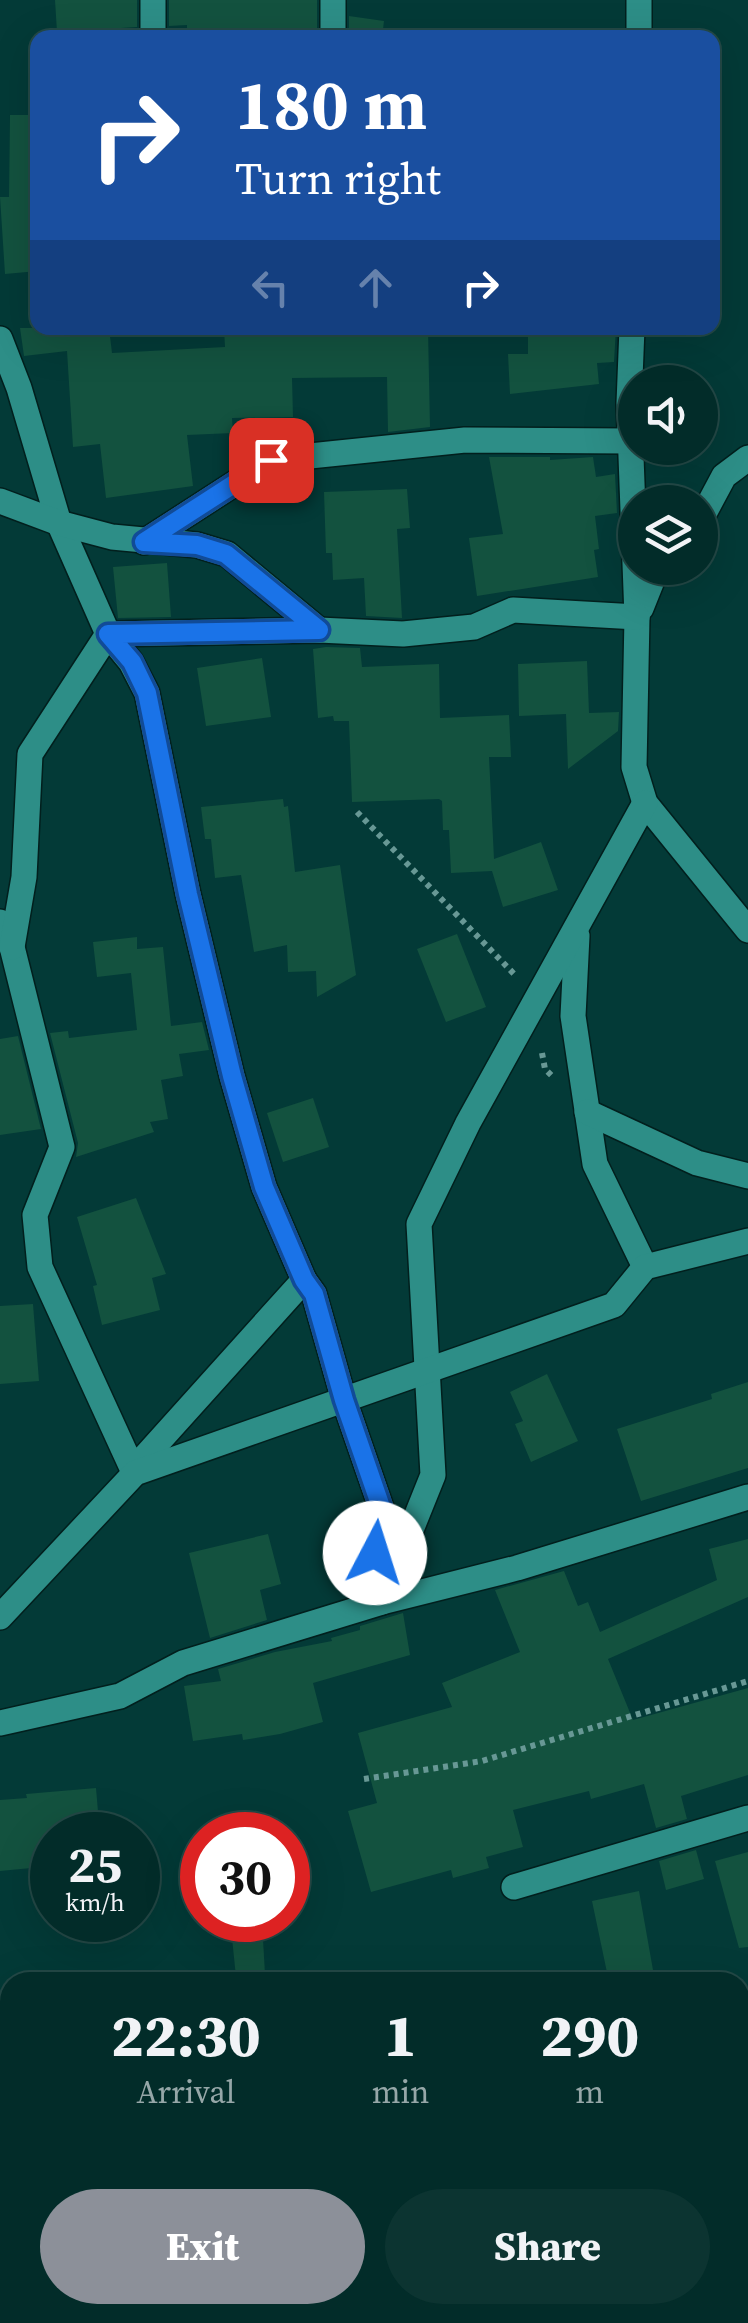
<!DOCTYPE html>
<html lang="en">
<head>
<meta charset="utf-8">
<style>
	body { margin:0; font-family:"Source Serif 4",serif; background:#0c3431; color:#f1f3f6; height:100vh; display:flex; flex-direction:column; font-size:38px; white-space:nowrap }
	* { box-sizing:border-box; margin:0 }
	p { font-size:32px; color:#96a7a8 }
	.icon { flex:none; width:55px; height:55px; fill:none; stroke:currentColor; stroke-width:2; stroke-linecap:round; stroke-linejoin:round }
	.map { position:relative; flex:1; overflow:hidden }
	.panel { position:absolute; left:0px; top:1972px; width:750px; height:352px; display:flex; flex-direction:column; background:#022c29; border-radius:30px 30px 0 0; box-shadow:0 10px 40px #0002,0 0 0 2px #234846 }
	.panel>* { flex:none }
	.guide { position:absolute; left:30px; top:30px; width:690px; height:305px; border-radius:20px; box-shadow:0 10px 40px #0002,0 0 0 2px #234846; background:#1a4fa0; color:#fff; overflow:hidden }
	.tools { position:absolute; left:618px; top:365px; display:grid; gap:20px }
	.tools a { display:grid; place-items:center; width:100px; height:100px; border-radius:50%; background:#022c29; box-shadow:0 10px 40px #0002,0 0 0 2px #234846; font-size:50px }
	.speed { position:absolute; left:30px; top:1812px; display:flex; gap:20px; font-size:50px; font-weight:700; text-align:center }
	.speed>* { display:grid; place-content:center; width:130px; height:130px; border-radius:50%; background:#022c29; box-shadow:0 10px 40px #0002,0 0 0 2px #234846; line-height:1 }
	.speed small { font-size:25px; font-weight:400 }
	.speed .limit { border:15px solid #d22; background:#fff; color:#111 }
	.pin { position:absolute; display:grid; place-items:center; width:85px; height:85px; color:#fff; margin:-42px; border-radius:20px; box-shadow:0 5px 15px #0006 }
	.me { position:absolute; width:110px; margin:-55px; rotate:5deg; stroke-linejoin:round; filter:drop-shadow(0 0 8px #0008) }
	.turn { display:flex; align-items:center; gap:35px; height:210px; padding:0 40px; font-size:45px }
	.turn .icon { width:130px; height:130px; stroke-width:2.5 }
	.turn b { display:block; font-size:70px; line-height:85px }
	.lanes { display:flex; align-items:center; height:95px; padding:0 40px; background:#0003; justify-content:center; gap:50px; direction:ltr }
	.lanes .off { opacity:.35 }
	.eta { display:flex; justify-content:space-evenly; align-items:center; height:170px; text-align:center }
	.eta b { font-size:60px; font-weight:800; line-height:70px }
	.action { display:flex; gap:20px; margin-top:auto; padding:20px 40px }
	.action a { flex:1; height:115px; border-radius:60px; background:#8c9099; color:#fff; font-size:40px; font-weight:800; line-height:115px; text-align:center }
	.action a+a { background:#0c3431; color:#f1f3f6 }
	.map>svg:first-child { display:block }
</style>
</head>
<body>
<div class="map">
<svg width="748" height="2323" viewBox="0 0 748 2323">
	<rect width="100%" height="100%" fill="#033a37"/>
	<g fill="#13523f">
		<path d="M55,0h82v27l-80,5z"/>
		<path d="M169,0h148v38h-130v-13l-18,1z"/>
		<path d="M349,16l35,5 -2,17h-33z"/>
		<path d="M10,115h28v156l-33,3 -5,-77h9z"/>
		<path d="M20,328h89l3,25 113,-6 -1,-19 204,1 2,98 -42,5 -1,-55 -95,1 1,39 -61,1 1,15 -46,2 6,51 -87,12 -6,-54 -27,3 -6,-96 -43,5z"/>
		<path d="M528,328h88l-2,34 -17,1 2,21 -89,10 -2,-40h20z"/>
		<path d="M489,457h61v3l43,-3 3,20 19,-3 2,39 -22,3 4,33 -5,1 4,27 -121,19 -8,-58 34,-4z"/>
		<path d="M407,489l3,39 -13,1 5,89 -36,-2 -2,-38 -31,2 -1,-27h-6l-2,-61z"/>
		<path d="M167,563l4,54 -53,1 -5,-51z"/>
		<path d="M326,647l34,1 2,19 77,-3 1,54 69,-3 2,42h-22l5,102 47,-17 17,48 -55,17 -11,-36 -41,2 -2,-43h-6l-1,-29 -3,-2 -87,3 -3,-81h-15l-1,-5 -15,2 -5,-69z"/>
		<path d="M262,658l9,59 -65,9 -9,-58z"/>
		<path d="M587,661l2,52 30,-1 -1,19 -50,38 -2,-55 -47,2 -1,-52z"/>
		<path d="M283,799l1,8 4,-1 7,66 45,-7 16,110 -39,22 -1,-26 -28,1 -1,-27 -33,7 -13,-77 -26,3 -4,-39h-6l-4,-32z"/>
		<path d="M457,934l29,73 -40,15 -29,-73z"/>
		<path d="M137,937v12l26,-2 8,79 31,-4 7,28 -30,4 4,22 -22,4 7,39 -18,3 4,10 -78,25 2,-14 -28,-110 18,-2 1,7 68,-8 -6,-57 -34,4 -4,-35z"/>
		<path d="M18,1036l23,93 -41,6v-96z"/>
		<path d="M313,1098l16,49 -46,15 -16,-49z"/>
		<path d="M136,1198l30,76 -14,4 8,32 -58,15 -9,-39 4,-1 -20,-68z"/>
		<path d="M33,1304l6,77 -39,3v-78z"/>
		<path d="M547,1374l31,67 -47,21 -16,-38 8,-3 -13,-29z"/>
		<path d="M748,1382v86l-107,33 -24,-72 95,-30 -1,-5z"/>
		<path d="M268,1534l13,50 -21,6 7,30 -57,18 -21,-85z"/>
		<path d="M748,1539v58l-140,62 25,61 115,-32v87l-67,21 6,23 -31,9 -12,-44 -53,15 -2,-8 -76,19 10,37 -37,10 3,11 -36,10 -2,-8 -80,22 -23,-81 29,-8 -19,-70 94,-26 -10,-24 78,-31 -25,-62 69,-19 14,35 10,-4 12,30 117,-52 -8,-31z"/>
		<path d="M403,1613l7,42 -97,28 10,39 -43,12 -37,6 -1,-6 -49,7 -9,-55 37,-5 -3,-12 57,-17 57,-11 -1,-3 29,-8v-4z"/>
		<path d="M96,1788l4,47h-48v31l-52,5v-71l27,-2 -1,-4z"/>
		<path d="M696,1850l8,29 -38,11 -7,-29z"/>
		<path d="M748,1852v95l-9,1 -24,-87z"/>
		<path d="M639,1891l14,79 -8,1 2,11h-38l-17,-81z"/>
		<path d="M262,1922l3,52 -29,3 -5,-49z"/>
	</g>
	<g fill="none" stroke-linecap="round" stroke-linejoin="round">
		<g stroke="#021f1d" stroke-width="28">
			<g id="street">
				<path d="M153,38v-38"/>
				<path d="M333,38v-38"/>
				<path d="M639,38v-38"/>
				<path d="M632,328l-3,75 8,214 -3,150 11,36 103,127"/>
				<path d="M0,339l19,49 40,135 49,111 23,28 16,31 41,201 44,182 32,111 40,93"/>
				<path d="M0,501l59,22 53,14 85,8 30,9 92,76"/>
				<path d="M700,521l24,-45 24,-18"/>
				<path d="M144,542l127,-82 194,-20 165,1"/>
				<path d="M641,608l14,-35 9,-5"/>
				<path d="M108,634l211,-4 84,4 71,-7 39,-17 124,7"/>
				<path d="M0,922l12,25 50,200 -27,68 5,52 93,203 171,-190 10,14 30,106 38,110 -7,43 7,49"/>
				<path d="M577,936l-4,80 22,148 50,103"/>
				<path d="M12,947l12,-70 6,-123 78,-120"/>
				<path d="M587,1112l110,51 51,13"/>
				<path d="M384,1597l49,-122 -14,-251 49,-101 177,-320"/>
				<path d="M0,1617l135,-144 479,-168 31,-38 103,-26"/>
				<path d="M0,1723l120,-27 63,-33 199,-61 135,-34 231,-71"/>
				<path d="M514,1887l234,-69"/>
			</g>
		</g>
		<g stroke="#689895" stroke-width="6" stroke-dasharray="5 5" stroke-linecap="butt">
			<path d="M357,812l159,164"/>
			<path d="M542,1053l3,16 8,8"/>
			<path d="M364,1779l118,-18 266,-80"/>
		</g>
		<use href="#street" stroke="#2d8e87" stroke-width="25"/>
	</g>
	<g fill="none" stroke-linecap="round" stroke-linejoin="round">
		<g stroke="#114b97" stroke-width="25">
			<path id="route" d="M271,460l-127,82 53,3 29,9 93,76 -211,4 24,28 15,31 41,201 44,182 32,111 40,93 10,14 30,106 38,110 -7,43"/>
		</g>
		<use href="#route" stroke="#1a73e8" stroke-width="18"/>
	</g>
</svg>
<div class="tools">
<a><svg class="icon" aria-label="sound" viewBox="0 0 24 24"><path d="M4 9h4l5-4v14l-5-4H4zM17 9q2 3 0 6"/></svg></a>
<a><svg class="icon" aria-label="layers" viewBox="0 0 24 24"><path d="M12 4l9 5-9 5-9-5zM3 14l9 5 9-5"/></svg></a>
</div>
<div class="speed"><div>25<small>km/h</small></div><div class="limit">30</div></div>
<div class="pin" style="left:271px;top:460px;background:#d93025"><svg class="icon" aria-label="arrive" viewBox="0 0 24 24"><path d="M6 21V4h12l-3 4 3 4H6"/></svg></div>
<svg class="me" style="left:375px;top:1553px" viewBox="-20 -20 40 40"><circle r="19" fill="#fff"/><path d="M0-13L10 11 0 6-10 11z" fill="#1a73e8"/></svg>
<div class="guide">
<div class="turn"><svg class="icon" aria-label="right" viewBox="0 0 24 24"><path d="M7 20v-9h11M14 6l5 5-5 5"/></svg><div><b>180 m</b>Turn right</div></div>
<div class="lanes"><svg class="icon off" aria-label="left" viewBox="0 0 24 24"><path d="M17 20v-9H6M10 6l-5 5 5 5"/></svg><svg class="icon off" aria-label="ahead" viewBox="0 0 24 24"><path d="M12 20V5M6 11l6-6 6 6"/></svg><svg class="icon" aria-label="right" viewBox="0 0 24 24"><path d="M7 20v-9h11M14 6l5 5-5 5"/></svg></div>
</div>
<section class="panel">
<div class="eta">
<div><b>22:30</b><p>Arrival</p></div>
<div><b>1</b><p>min</p></div>
<div><b>290</b><p>m</p></div>
</div>
<div class="action"><a>Exit</a><a>Share</a></div>
</section>
</div>
</body>
</html>
